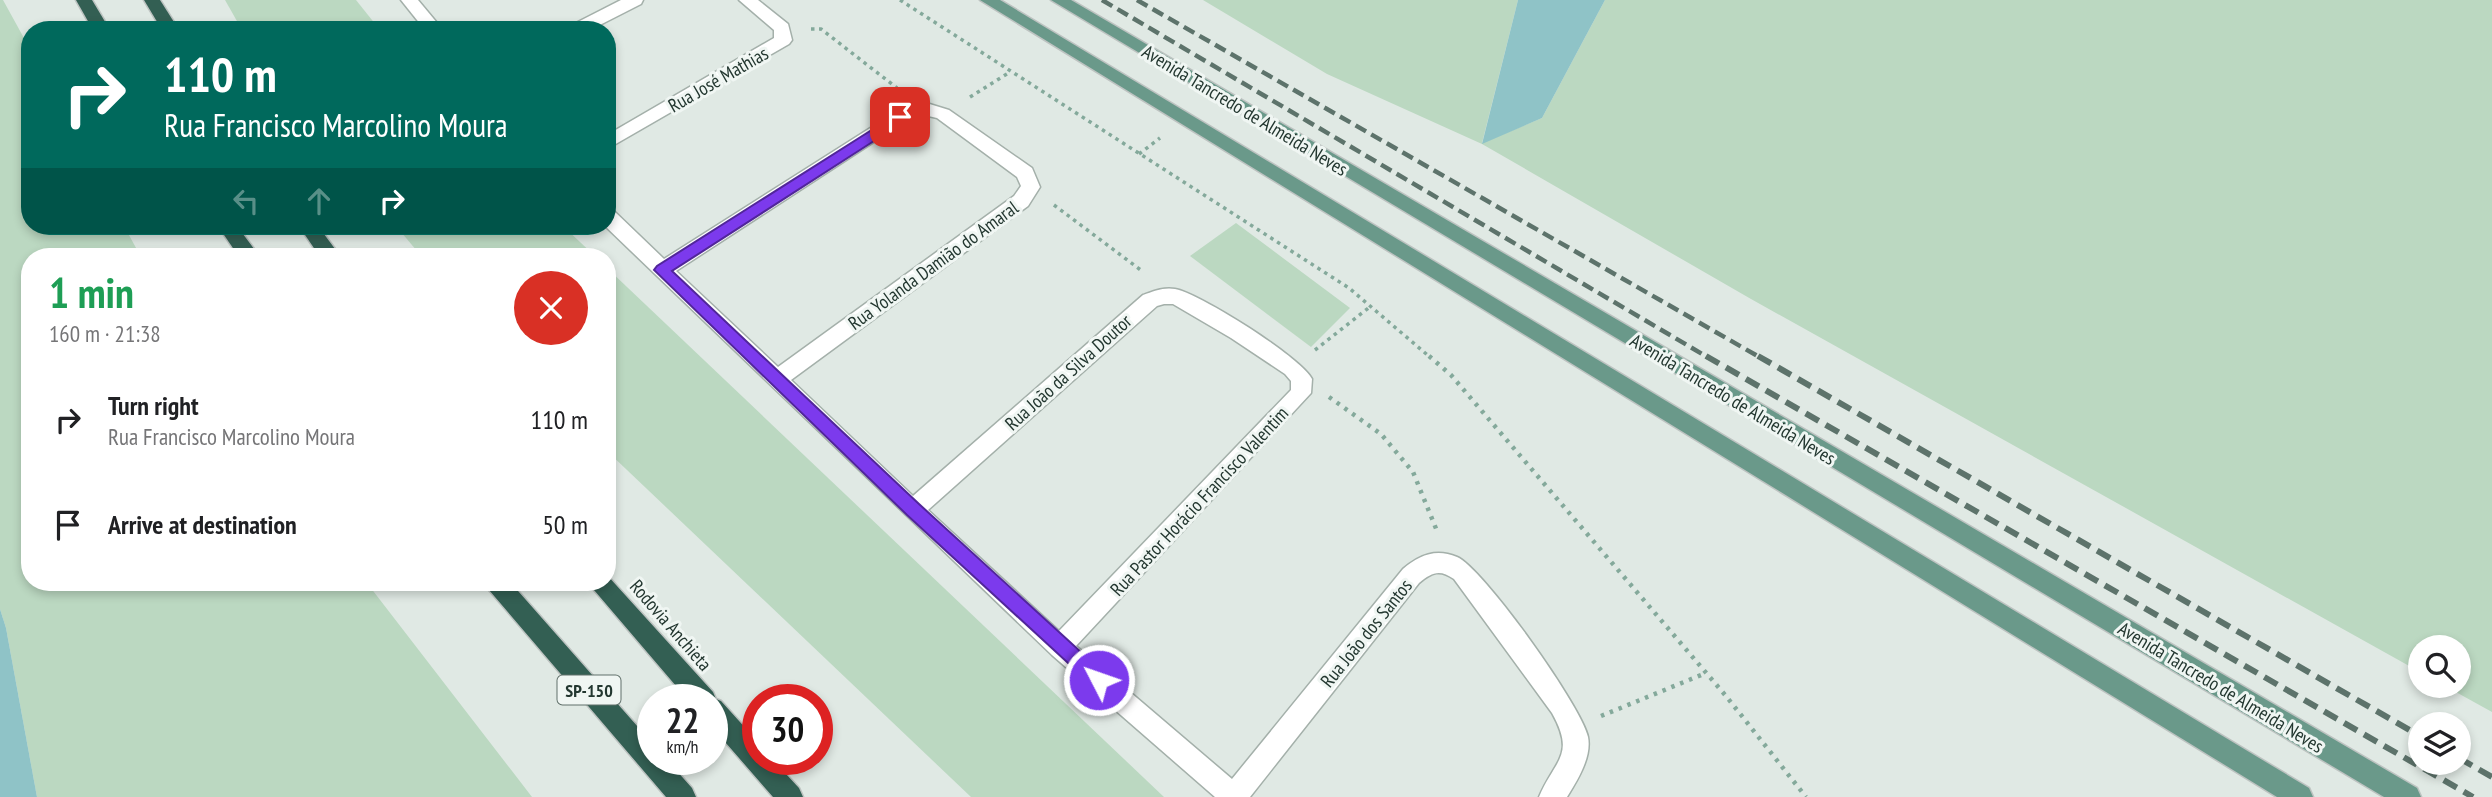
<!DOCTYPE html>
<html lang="en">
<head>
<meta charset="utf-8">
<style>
	body { margin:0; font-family:"PT Sans Narrow",sans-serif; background:#f6f6f6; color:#202124; height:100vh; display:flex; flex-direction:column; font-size:26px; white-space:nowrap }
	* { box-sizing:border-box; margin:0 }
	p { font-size:23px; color:#757577 }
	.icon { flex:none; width:38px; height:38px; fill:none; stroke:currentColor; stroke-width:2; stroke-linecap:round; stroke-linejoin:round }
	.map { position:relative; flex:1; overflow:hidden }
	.drawer { position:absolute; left:21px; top:248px; width:595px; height:343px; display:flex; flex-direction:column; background:#fff; border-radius:28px; box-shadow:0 4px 10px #0003 }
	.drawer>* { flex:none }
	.banner { position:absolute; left:21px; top:21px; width:595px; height:214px; border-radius:28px; box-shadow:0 4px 10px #0003; background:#00695c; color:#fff; overflow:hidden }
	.buttons { position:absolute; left:2408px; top:635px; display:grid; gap:14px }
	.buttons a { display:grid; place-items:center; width:63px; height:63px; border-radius:50%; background:#fff; box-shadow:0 4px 10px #0003; font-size:35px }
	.speed { position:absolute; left:637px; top:684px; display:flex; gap:14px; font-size:35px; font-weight:700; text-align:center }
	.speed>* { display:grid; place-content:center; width:91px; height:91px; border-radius:50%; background:#fff; box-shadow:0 4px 10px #0003; line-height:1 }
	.speed small { font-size:18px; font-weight:400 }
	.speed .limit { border:10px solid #d22; background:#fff; color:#111 }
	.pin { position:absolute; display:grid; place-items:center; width:60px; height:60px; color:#fff; margin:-30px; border-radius:14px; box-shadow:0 4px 10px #0006 }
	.me { position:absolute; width:77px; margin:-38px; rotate:311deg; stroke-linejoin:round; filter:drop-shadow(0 0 5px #0008) }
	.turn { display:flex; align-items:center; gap:24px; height:147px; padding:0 28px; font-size:32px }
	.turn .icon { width:91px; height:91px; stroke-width:2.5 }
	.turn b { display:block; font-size:49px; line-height:60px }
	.lanes { display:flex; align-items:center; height:66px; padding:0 28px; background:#0003; justify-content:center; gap:35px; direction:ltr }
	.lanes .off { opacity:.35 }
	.round { display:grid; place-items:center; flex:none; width:74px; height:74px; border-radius:37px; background:#f6f6f6 }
	.overview { display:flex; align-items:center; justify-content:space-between; height:119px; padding:0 28px }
	h1 { font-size:42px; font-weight:600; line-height:52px; color:#1e9e55 }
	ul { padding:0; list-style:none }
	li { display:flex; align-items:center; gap:21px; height:105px; padding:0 28px }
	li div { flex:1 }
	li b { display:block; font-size:26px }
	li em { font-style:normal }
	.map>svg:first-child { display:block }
</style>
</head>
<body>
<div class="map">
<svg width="2492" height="797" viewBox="0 0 2492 797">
	<rect width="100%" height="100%" fill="#e0e9e4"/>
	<g fill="#bbd8c1">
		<path d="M0,0h3l27,49v177h94l17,31h-111v326h337l165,214h-495l-31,-169 -6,-19z"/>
		<path d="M225,0h131l24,30h-138z"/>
		<path d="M1203,0h315l-36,143 60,-25 63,-118h887v712l-47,-26h14v-38h-39v24l-669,-373 -269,-155 -155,-70z"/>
		<path d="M1236,223l114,85 -39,39 -121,-91z"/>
		<path d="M396,226h167l33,31h-174z"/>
		<path d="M607,268l557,529h-193l-364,-346z"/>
	</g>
	<g fill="#8fc3c7">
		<path d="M1518,0h87l-63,118 -60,26z"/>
		<path d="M0,609l6,19 31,169h-37z"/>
	</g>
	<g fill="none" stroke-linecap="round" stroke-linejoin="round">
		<g stroke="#a4b0aa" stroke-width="3">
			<g id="minor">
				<path d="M401,0h17l25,30h-18z"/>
				<path d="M621,0h22l-2,4 -51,26h-22l2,-4z"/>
				<path d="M739,0h19l30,24 4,16 -3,4 -182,105v-14l167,-97v-8z"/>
				<path d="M923,102l26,8 83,58 8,19 -12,19 -237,174 122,116 230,-201c11,-4 21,-8 32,-6 24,4 127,69 137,90l-1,14 -235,253 156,133 171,-210c16,-14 33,-21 54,-12 26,11 125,150 131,180 4,20 -11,44 -21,60h-28c16,-38 37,-41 13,-84l-98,-134c-14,-10 -22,-7 -35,4l-169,214h-35l-163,-142 -447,-429 2,-17 7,2 50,48 230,-146zM924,115l13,3 80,59 4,9 -7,10 -236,171 -102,-96 230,-150zM1164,304h9l58,34 54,36 6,7v9l-232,241 -131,-121 229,-204z"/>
			</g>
		</g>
		<g stroke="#bdc3c1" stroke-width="3">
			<g id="major">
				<path d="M980,0h20l1309,788 4,9h-36z"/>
				<path d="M1051,0h20l1346,788 4,9h-37z"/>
			</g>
		</g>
		<g stroke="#bdc3c1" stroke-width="3">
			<g id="highway">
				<path d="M76,0h16l18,30h-17z"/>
				<path d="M144,0h16l19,30h-17z"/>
				<path d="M218,226h19l23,31h-21z"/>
				<path d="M299,226h19l23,31h-21z"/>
				<path d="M607,575l106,117 3,7 5,2 37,41v18h15l26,28 4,9h-30l-61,-70v-27h-24l-94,-110 -3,-7h16z"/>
				<path d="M486,583h25l142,161v16h14l25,28 4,9h-30l-177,-207z"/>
			</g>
		</g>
		<g stroke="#84a99b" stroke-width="3.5" stroke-dasharray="3.5 4.5" stroke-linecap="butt">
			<path d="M900,0l449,288 82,70"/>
			<path d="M811,29h10l76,59"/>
			<path d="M970,97l40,-25"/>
			<path d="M1139,154l21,-16"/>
			<path d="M1054,205l88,66"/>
			<path d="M1315,350l56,-44"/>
		</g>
		<g stroke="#84a99b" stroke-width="4.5" stroke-dasharray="3.5 6" stroke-linecap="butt">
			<path d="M1429,356l22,19 275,321 80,101"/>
			<path d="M1329,397l52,37 32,38 24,59"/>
			<path d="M1601,716l105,-43"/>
		</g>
		<use href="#minor" fill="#fff" fill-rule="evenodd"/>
		<use href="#major" fill="#6a998a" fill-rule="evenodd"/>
		<use href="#highway" fill="#335f53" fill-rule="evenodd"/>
		<g stroke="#5d736b" stroke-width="4.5" stroke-dasharray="12 6" stroke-linecap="butt">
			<path d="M1102,0l607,358"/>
			<path d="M1137,0l624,358"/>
		</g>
		<g stroke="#5d736b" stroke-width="6" stroke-dasharray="15 8" stroke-linecap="butt">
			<path d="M1706,356l767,441"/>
			<path d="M1758,356l662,380"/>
			<path d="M2459,758l33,19"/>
		</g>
	</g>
	<path fill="#7c3aed" stroke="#51269a" stroke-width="2" d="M900,112l5,2v7l-233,150 247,233 186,170 3,6 -3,6 -6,3 -6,-3 -186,-171 -253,-245 3,-4z"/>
	<g text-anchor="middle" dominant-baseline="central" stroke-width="6" stroke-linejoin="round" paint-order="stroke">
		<rect fill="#f0f6f3" stroke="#60706a" stroke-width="2" x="557.5" y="675.5" width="63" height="29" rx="5"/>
		<g font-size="18" font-weight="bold" fill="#233730">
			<text x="589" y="690">SP-150</text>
		</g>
		<g font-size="19" fill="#233730" stroke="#f0f6f3">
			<text transform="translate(718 79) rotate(-30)">Rua José Mathias</text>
			<text transform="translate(1245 110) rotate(31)">Avenida Tancredo de Almeida Neves</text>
			<text transform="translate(933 265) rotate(-36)">Rua Yolanda Damião do Amaral</text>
			<text transform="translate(1068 372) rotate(-42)">Rua João da Silva Doutor</text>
			<text transform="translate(1733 399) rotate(31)">Avenida Tancredo de Almeida Neves</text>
			<text transform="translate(1199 501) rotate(-47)">Rua Pastor Horácio Francisco Valentim</text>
			<text transform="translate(671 625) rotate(49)">Rodovia Anchieta</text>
			<text transform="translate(1366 633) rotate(-51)">Rua João dos Santos</text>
			<text transform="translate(2221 687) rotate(31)">Avenida Tancredo de Almeida Neves</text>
		</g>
	</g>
</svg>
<div class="buttons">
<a><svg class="icon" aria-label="search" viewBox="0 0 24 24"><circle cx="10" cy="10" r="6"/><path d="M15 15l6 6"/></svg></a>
<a><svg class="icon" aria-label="layers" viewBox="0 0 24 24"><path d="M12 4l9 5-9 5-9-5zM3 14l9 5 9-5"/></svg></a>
</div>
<div class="speed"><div>22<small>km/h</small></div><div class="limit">30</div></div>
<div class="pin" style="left:900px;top:117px;background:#d93025"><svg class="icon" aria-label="arrive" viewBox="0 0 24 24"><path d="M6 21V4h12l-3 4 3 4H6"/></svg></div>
<svg class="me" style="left:1099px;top:680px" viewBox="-20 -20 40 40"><circle r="17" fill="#7c3aed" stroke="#fff" stroke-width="3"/><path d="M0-11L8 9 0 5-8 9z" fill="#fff"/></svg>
<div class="banner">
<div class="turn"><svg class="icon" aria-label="right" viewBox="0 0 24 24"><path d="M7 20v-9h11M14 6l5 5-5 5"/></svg><div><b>110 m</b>Rua Francisco Marcolino Moura</div></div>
<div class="lanes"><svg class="icon off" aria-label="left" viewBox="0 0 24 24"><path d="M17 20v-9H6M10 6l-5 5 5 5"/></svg><svg class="icon off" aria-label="ahead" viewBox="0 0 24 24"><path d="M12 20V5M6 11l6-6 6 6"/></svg><svg class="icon" aria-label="right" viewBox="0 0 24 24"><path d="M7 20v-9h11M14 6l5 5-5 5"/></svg></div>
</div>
<section class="drawer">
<div class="overview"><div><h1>1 min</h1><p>160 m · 21:38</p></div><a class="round" style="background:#d93025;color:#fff"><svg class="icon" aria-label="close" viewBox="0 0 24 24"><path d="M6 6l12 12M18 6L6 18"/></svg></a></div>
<ul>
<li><svg class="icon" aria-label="right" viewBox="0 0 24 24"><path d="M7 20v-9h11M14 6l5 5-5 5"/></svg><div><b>Turn right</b><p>Rua Francisco Marcolino Moura</p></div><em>110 m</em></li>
<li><svg class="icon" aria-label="arrive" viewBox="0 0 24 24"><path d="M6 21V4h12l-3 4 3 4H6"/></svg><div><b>Arrive at destination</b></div><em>50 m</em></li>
</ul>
</section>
</div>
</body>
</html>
